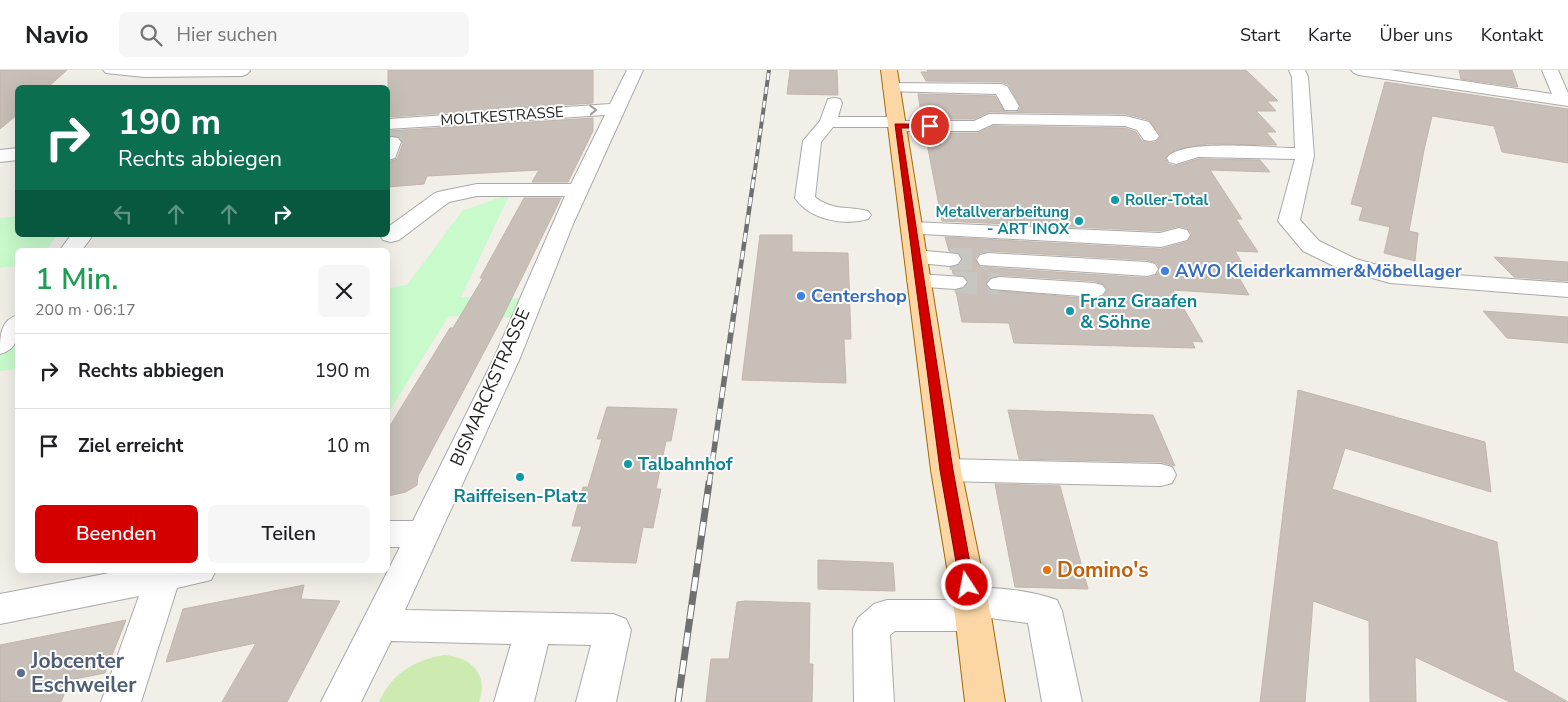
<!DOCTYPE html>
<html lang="de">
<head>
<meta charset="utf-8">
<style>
	body { margin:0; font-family:"Nunito Sans",sans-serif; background:#f6f6f6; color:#202124; height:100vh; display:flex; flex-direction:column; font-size:19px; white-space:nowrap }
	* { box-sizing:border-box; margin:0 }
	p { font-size:16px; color:#757577 }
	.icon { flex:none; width:28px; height:28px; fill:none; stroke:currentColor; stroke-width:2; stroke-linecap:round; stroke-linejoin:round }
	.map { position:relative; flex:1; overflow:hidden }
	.panel { position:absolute; left:15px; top:178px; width:375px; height:325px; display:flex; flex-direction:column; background:#fff; border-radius:8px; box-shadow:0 5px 20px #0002 }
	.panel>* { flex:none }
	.guide { position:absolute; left:15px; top:15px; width:375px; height:152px; border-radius:8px; box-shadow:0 5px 20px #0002; background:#0b6e4f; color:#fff; overflow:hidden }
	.pin { position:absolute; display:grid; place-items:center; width:42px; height:42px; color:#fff; margin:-21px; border:2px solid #fff; border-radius:50%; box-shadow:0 1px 5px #0007 }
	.me { position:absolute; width:55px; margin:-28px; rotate:349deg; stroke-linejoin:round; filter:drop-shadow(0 0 4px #0008) }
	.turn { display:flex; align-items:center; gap:18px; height:105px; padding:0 20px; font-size:22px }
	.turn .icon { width:65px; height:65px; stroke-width:2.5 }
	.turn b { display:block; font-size:35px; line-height:42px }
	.lanes { display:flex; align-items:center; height:48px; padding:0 20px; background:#0003; justify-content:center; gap:25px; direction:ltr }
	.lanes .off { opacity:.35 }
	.round { display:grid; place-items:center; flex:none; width:52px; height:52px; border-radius:8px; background:#f6f6f6 }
	.head { display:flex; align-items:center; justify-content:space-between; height:85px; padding:0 20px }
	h1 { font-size:30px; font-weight:600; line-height:38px; color:#1e9e55 }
	.button { display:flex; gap:10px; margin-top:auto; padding:10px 20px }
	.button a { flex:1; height:58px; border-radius:8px; background:#d40000; color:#fff; font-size:20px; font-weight:600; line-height:58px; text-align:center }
	.button a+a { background:#f6f6f6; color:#202124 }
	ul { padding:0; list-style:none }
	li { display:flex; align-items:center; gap:15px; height:75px; padding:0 20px; border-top:1px solid #e0e0e0 }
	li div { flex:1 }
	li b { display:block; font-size:19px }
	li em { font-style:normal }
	header { display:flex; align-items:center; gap:30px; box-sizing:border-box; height:70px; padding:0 25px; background:#fff; border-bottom:1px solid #e0e0e0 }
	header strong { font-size:24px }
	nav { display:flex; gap:28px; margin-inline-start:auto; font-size:18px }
	.search { width:350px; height:45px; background:#f6f6f6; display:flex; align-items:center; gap:12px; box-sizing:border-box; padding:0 18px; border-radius:8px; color:#757577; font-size:19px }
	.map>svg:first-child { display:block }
</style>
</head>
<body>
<header>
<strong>Navio</strong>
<div class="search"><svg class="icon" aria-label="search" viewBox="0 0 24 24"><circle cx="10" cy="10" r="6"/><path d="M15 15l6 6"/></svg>Hier suchen</div>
<nav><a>Start</a><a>Karte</a><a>Über uns</a><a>Kontakt</a></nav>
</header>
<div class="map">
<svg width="1568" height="632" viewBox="0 0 1568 632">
	<rect width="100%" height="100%" fill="#f2efe9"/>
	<path fill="#cdebb0" d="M444,585c27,2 45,19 35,47h-100c12,-28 35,-42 65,-47z"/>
	<g fill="#c8facc">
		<path d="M510,124l-49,103 69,2 -8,19 -73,-2 -61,97v-125l19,-3 55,-74z"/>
		<path d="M17,146l1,19h39l-11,15h-28l-1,16 -17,2v-50z"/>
		<path d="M17,273v26l-17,2v-25z"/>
	</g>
	<g fill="#c7bfb8" stroke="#c4b6ab" fill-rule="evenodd">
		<path d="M0,0h67l-20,18h-29v26l-18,15z"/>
		<path d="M388,0h205v33l-205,14z"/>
		<path d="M790,0h47l1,25 -51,-1z"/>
		<path d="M927,0h319l32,31h-11l9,10h-20l20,21h-10l11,13 -70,-1 -32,6 -10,8 3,6 7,2 23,-7 62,1 10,12 -60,-2 32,49h-6l22,33 -23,-1 10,17 -12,-1 16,28 -76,-5 30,52 -11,-1 3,7 -181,-5 -5,-20 -47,-1 -6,-31 8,-3 5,-6 -6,-7 -10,-1 -1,-7 8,-2 3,-7 -5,-6 -9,-1 -4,-14 216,12 26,-7 5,-8 -5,-6 -8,-2 -19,5 -218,-10 -17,-88h53l15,-7 132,2 11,4 6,9 8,2 6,-1 5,-6 -12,-16 -23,-6 -137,-2 -15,7h-52l-4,-25 77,2 10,16h12l4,-5 -13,-23 -7,-2 -75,-1 -5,-9h7zM988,181l159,9 10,3 3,7 -5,6 -8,2 -167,-11 -5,-8 5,-6zM999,205l95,6 9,3 5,6 -6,7 -8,2 -104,-9 -4,-7 5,-6z"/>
		<path d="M1459,0h53l6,17 -57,-8z"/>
		<path d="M1385,12l183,27v54l-66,-11 -8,-26 -62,-10 -8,34 -15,81 9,2 -3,28 -31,-8 6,-26 -31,-7 4,-13 -12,-3z"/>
		<path d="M593,48v13l-25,51h-36l7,-12 -112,6 -3,8 -36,3v-25l9,-3 6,-16 -5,-7h-10v-5z"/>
		<path d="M524,128h37l-59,120 -84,158 -1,9 -11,7 -18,4v-67l62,-101h3l30,-50h-3z"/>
		<path d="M760,165h32v17l56,1 3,86h-7l2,44 -104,-3z"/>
		<path d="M1494,187l74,5v19l-54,-4z"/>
		<path d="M1483,241l85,6v26l-61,-5z"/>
		<path d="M1298,320l187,52 6,50 -146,-44 -13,41 165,53 17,129 54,31h-58l-95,-45 1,45h-46l-1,-81 -56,-20 -8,101h-45z"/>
		<path d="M607,337l70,2 -6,32h-5l-10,48h5l-8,39 -10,-1 -7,36 -65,-2 11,-35h-10l11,-39h5l14,-48h-5z"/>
		<path d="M1008,340l145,5 22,51 -14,-4 -142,-3z"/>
		<path d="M995,414l65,2 28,103 -73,-2z"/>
		<path d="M818,490l75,3 2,28 -77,-2z"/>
		<path d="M304,515l-3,14 39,2 -53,101h-65l34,-59 -90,19 17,-53z"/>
		<path d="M745,531l65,2 -1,61h4l-1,38h-106l5,-43h18l8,-57z"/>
		<path d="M126,550l-21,53 -35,7 -9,22h-61v-57z"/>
	</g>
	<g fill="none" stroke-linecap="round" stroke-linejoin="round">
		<path stroke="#c8c6c1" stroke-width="18" stroke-dasharray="18 9" stroke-linecap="butt" d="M392,72l3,-11"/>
		<g stroke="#c8c6c1" stroke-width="22" stroke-dasharray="22 11" stroke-linecap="butt">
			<path d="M950,189l38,1"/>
			<path d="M955,212l44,2"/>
		</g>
		<g stroke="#a9a9a9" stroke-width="2">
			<g id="minor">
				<path d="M103,0h146l1,1 -3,3 -5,2 -98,1 -38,-4z"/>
				<path d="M627,0h16l-70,154 -53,134 -115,252 208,4 13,5 5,11 -15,72h-40l15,-57 -43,-1 -14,58h-40l17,-58 -120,-3 -30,61h-40l79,-155h-12v-26h25l81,-163 71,-162h-88l-28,6 -50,38 -8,2 -8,-2 -3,-5h8v-8l47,-34 7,-2 35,-7h94l34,-69 -217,14v-10l222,-15z"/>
				<path d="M1289,0h16l3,7 6,79 -14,64 19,21 37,18 43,12 169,12v14l-178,-14 -50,-14 -37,-18 -25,-30 17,-62 -97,-2 -22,7 -7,-2 -2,-4c13,-20 104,-10 128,-10l-3,-71z"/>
				<path d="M1351,0h39l162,24 -10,-24h16l10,23v13l-209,-31 -5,-2z"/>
				<path d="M891,13l110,1 6,2 12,20 -2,4h-12l-9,-16 -111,-3 -2,-3 2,-3z"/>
				<path d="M834,28l6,1 2,4 -4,14h59l8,4h69l15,-7 137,2 23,6 10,14 -3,4 -6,1 -6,-1 -7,-10 -12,-4 -132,-2 -15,7h-81l-8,-4h-56l-12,15 -6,55c17,14 34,9 53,14l3,4 -3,4c-24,7 -58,1 -73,-21l8,-57 17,-20 8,-22z"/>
				<path d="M392,67l6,1 3,4 -6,16 -7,2v-22z"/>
				<path d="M18,78v12l-18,2v-12z"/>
				<path d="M912,152l248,11 19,-5 8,2 3,5 -3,5 -26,7 -257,-14 -3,-5 3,-5z"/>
				<path d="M71,165h22l-11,15h-22z"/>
				<path d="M916,180l42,4 3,5 -3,5 -8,2 -42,-4 -3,-5 3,-5z"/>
				<path d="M988,183l159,9 8,2 3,5 -3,5 -8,2 -167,-11 -3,-5 3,-5z"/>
				<path d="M919,204l44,3 4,5 -4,5 -8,2 -44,-3 -4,-5 4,-5z"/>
				<path d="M999,207l95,6 8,2 4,5 -4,5 -8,2 -103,-8 -4,-5 4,-5z"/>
				<path d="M18,245c0,17 2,34 -18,39 0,-18 0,-34 18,-39z"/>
				<path d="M946,389l215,5 11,3 4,8 -4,8 -11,3 -215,-5 -11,-3 -4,-8 4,-8z"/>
				<path d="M125,500h91l-5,10 -34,8 -36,114h-40l38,-106 -139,28v-30z"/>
				<path d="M971,517c29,1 58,3 86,13l5,11 20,91h-40l-14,-79 -38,-5 -4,9 -13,4h-78l-5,4 4,67h-40l-1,-73 5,-11 16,-14 13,-4h67l4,-9z"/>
			</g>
		</g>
		<g stroke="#a06b00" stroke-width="2">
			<path id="major" d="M881,0h16l64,400 30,146 14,86h-40l-10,-86 -24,-146z"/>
		</g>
		<use href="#minor" fill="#fff" fill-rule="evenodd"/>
		<use href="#major" fill="#fcd6a4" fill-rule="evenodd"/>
		<g stroke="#707070" stroke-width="4">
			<path id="rail-far3" d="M754,107l15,-107"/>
		</g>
		<g stroke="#707070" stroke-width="4.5">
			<path id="rail-far2" d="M734,243l20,-137"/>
		</g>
		<g stroke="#707070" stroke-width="5.5">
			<path id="rail-far1" d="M709,415l25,-173"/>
		</g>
		<g stroke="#707070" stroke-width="7">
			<path id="rail" d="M678,632l31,-219"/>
		</g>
		<use href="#rail-far3" stroke="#fff" stroke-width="2.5" stroke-dasharray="7" stroke-linecap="butt"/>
		<use href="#rail-far2" stroke="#fff" stroke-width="3" stroke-dasharray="9" stroke-linecap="butt"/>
		<use href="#rail-far1" stroke="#fff" stroke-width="4" stroke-dasharray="11" stroke-linecap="butt"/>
		<use href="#rail" stroke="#fff" stroke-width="5" stroke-dasharray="14" stroke-linecap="butt"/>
	</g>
	<defs><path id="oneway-chevron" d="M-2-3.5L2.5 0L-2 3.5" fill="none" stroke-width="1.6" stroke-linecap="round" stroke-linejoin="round" transform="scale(1.25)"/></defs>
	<use stroke="#9c9c9c" href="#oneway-chevron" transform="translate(593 40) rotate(-3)"/>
	<path fill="#d40000" stroke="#8a0000" d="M895,54h35l3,2 -3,2h-29l52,342 21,115 -2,5 -5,1 -5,-1 -2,-5 -20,-115z"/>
	<g fill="#0f9aa8" stroke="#fff" stroke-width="2">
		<circle cx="1115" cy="130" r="5"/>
		<circle cx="1079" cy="151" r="5"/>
		<circle cx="1070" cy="241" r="5"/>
		<circle cx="628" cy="394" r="5"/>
		<circle cx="520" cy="407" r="5"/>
	</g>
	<g fill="#3f7fe0" stroke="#fff" stroke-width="2">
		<circle cx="1165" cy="201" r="5"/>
		<circle cx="801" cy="226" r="5"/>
	</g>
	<circle fill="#e8710a" stroke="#fff" stroke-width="2" cx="1047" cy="500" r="5"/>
	<circle fill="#5c6f8a" stroke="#fff" stroke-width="2" cx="21" cy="603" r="5"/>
	<g text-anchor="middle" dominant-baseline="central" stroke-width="4" stroke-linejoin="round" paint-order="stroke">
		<g font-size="15" fill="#222" stroke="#fff">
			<text transform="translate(502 46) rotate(-4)">MOLTKESTRASSE</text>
		</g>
		<g font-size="15" font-weight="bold" fill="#0d838f" stroke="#fff" text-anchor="start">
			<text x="1125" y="130">Roller-Total</text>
			<text x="1069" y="142" text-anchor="end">Metallverarbeitung<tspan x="1069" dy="17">- ART INOX</tspan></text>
		</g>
		<g font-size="18" font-weight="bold" fill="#366cbe" stroke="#fff" text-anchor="start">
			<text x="1175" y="201">AWO Kleiderkammer&amp;Möbellager</text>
			<text x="811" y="226">Centershop</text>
		</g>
		<g font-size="18" font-weight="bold" fill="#0d838f" stroke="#fff" text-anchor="start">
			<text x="1080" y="231">Franz Graafen<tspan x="1080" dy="21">&amp; Söhne</tspan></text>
			<text x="638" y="394">Talbahnhof</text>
			<text x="520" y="426" text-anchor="middle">Raiffeisen-Platz</text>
		</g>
		<g font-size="18" fill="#222" stroke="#fff">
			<text transform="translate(490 317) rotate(-66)">BISMARCKSTRASSE</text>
		</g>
		<g font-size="21" font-weight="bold" fill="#c56008" stroke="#fff" text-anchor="start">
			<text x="1057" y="500">Domino's</text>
		</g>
		<g font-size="21" font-weight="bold" fill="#4e5e75" stroke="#fff" text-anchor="start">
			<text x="31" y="591">Jobcenter<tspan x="31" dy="24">Eschweiler</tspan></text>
		</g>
	</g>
</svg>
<div class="pin" style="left:930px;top:56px;background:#d93025"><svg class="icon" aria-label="arrive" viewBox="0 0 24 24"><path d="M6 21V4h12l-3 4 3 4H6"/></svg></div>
<svg class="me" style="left:967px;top:515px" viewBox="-20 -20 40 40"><circle r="17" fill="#d40000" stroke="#fff" stroke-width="3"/><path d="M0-11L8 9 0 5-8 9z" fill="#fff"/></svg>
<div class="guide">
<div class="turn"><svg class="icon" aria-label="right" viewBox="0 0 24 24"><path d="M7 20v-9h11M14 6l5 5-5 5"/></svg><div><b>190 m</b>Rechts abbiegen</div></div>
<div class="lanes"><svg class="icon off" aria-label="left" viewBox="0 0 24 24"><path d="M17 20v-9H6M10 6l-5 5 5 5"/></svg><svg class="icon off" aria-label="ahead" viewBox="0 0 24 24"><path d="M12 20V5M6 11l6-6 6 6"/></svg><svg class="icon off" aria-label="ahead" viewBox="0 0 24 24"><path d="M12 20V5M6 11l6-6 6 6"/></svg><svg class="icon" aria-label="right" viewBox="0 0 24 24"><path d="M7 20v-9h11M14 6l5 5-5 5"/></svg></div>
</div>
<section class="panel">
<div class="head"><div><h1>1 Min.</h1><p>200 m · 06:17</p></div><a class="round"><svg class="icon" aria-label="close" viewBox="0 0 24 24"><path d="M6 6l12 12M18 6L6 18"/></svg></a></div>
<ul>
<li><svg class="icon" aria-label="right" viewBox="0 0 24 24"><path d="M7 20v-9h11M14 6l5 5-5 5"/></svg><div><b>Rechts abbiegen</b></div><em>190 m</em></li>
<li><svg class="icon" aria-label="arrive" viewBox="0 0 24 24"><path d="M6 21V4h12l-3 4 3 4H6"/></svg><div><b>Ziel erreicht</b></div><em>10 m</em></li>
</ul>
<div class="button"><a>Beenden</a><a>Teilen</a></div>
</section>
</div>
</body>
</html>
